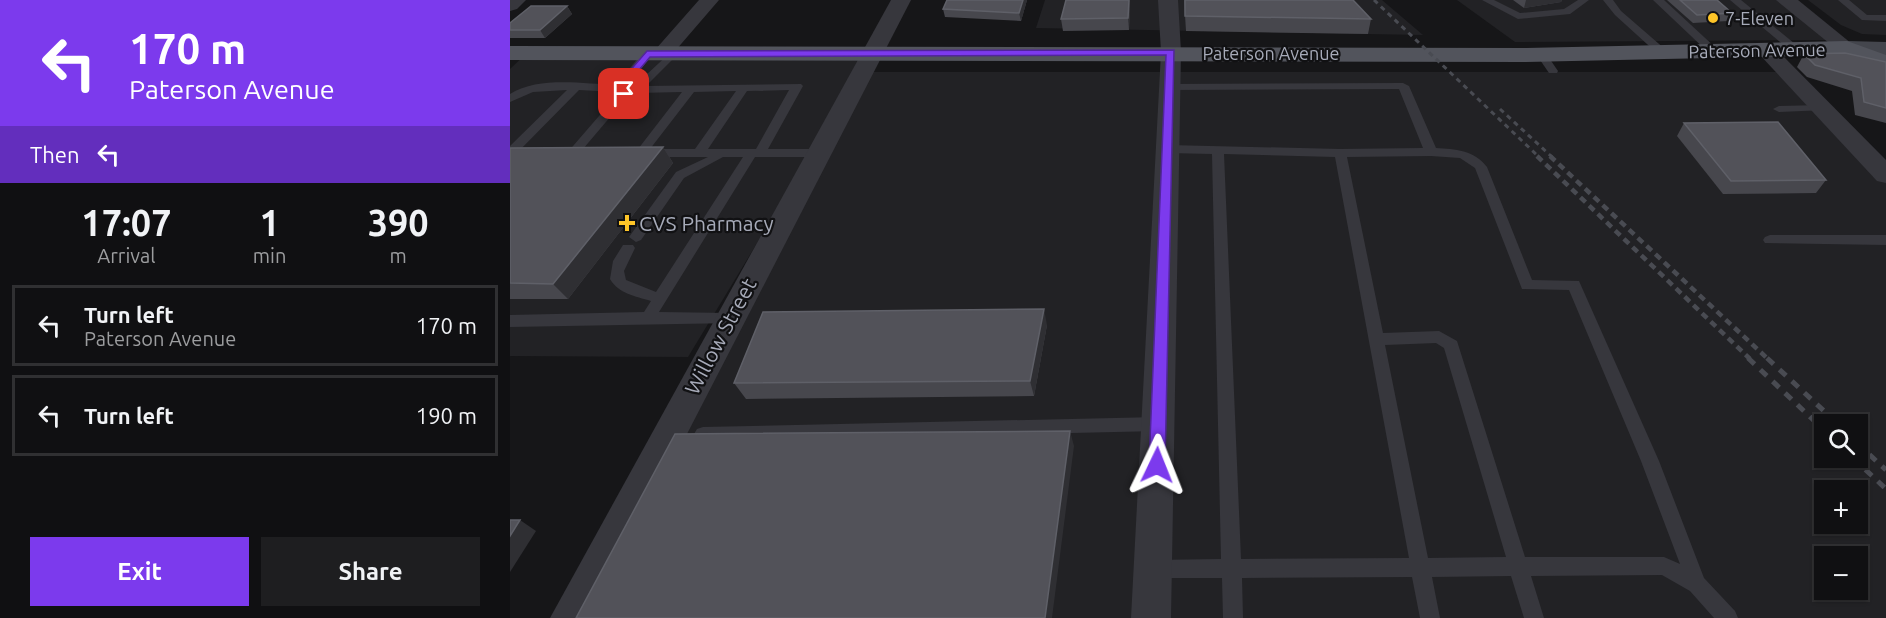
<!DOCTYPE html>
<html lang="en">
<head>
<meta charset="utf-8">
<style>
	body { margin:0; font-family:Ubuntu,sans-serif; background:#1e1e20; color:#f1f3f6; height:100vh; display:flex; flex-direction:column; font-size:22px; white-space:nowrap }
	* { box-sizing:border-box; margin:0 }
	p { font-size:20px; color:#9c9d9f }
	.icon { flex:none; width:33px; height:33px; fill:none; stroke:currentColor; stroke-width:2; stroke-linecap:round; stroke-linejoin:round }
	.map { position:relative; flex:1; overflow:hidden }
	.sheet { display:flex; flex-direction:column; background:#101012; width:510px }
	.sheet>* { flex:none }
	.banner { background:#7c3aed; color:#fff; overflow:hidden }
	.controls { position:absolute; left:1304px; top:414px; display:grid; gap:12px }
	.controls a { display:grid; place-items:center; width:54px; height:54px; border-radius:0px; background:#101012; box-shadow:0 2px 4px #0004,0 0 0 2px #303032; font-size:30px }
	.pin { position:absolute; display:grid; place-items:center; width:51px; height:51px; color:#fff; margin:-26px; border-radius:12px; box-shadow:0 3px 9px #0006 }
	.me { position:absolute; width:66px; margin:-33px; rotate:2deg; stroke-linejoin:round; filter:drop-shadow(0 0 4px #0008) }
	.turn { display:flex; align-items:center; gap:21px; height:126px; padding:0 30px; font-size:27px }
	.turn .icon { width:78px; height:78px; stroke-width:2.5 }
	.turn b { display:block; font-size:42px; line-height:51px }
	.then { display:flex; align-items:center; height:57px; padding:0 30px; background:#0003; gap:12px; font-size:22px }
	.eta { display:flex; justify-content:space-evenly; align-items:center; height:102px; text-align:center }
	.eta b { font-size:36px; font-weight:600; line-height:42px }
	.cta { display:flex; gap:12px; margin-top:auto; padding:12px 30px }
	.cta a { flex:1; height:69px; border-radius:0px; background:#7c3aed; color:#fff; font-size:24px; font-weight:600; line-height:69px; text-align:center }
	.cta a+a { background:#1e1e20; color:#f1f3f6 }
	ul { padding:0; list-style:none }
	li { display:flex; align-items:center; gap:18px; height:81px; margin:0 12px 9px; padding:0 18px; border:3px solid #303032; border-radius:0px }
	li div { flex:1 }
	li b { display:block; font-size:22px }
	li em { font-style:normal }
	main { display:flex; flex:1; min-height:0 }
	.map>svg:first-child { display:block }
</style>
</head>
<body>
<main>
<section class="sheet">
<div class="banner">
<div class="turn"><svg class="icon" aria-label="left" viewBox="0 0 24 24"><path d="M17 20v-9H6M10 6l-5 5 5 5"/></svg><div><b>170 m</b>Paterson Avenue</div></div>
<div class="then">Then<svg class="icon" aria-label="left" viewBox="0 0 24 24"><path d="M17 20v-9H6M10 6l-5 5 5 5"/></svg></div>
</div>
<div class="eta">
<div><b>17:07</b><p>Arrival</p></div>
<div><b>1</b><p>min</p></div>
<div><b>390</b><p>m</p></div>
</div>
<ul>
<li><svg class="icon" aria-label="left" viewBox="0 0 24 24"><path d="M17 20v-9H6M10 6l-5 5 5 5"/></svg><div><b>Turn left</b><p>Paterson Avenue</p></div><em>170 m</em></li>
<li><svg class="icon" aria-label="left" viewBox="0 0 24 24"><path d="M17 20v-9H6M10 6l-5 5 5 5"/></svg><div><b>Turn left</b></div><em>190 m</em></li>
</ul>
<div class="cta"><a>Exit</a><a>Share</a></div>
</section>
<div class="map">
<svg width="1376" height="618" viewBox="0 0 1376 618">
	<rect width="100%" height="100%" fill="#161618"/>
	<g fill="#222225" fill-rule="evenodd">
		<path d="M535,0h337l41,35 -387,-7z"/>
		<path d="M947,0h329l52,40 -323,2z"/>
		<path d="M1298,0h78v35l-24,-1 -21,-9z"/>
		<path d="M17,53l344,2 -183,302 -178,-1v-287z"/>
		<path d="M355,72h926l95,97v449h-1308zM1314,424h33v34h-33zM1314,490h33v34h-33zM1314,556h33v34h-33z"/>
	</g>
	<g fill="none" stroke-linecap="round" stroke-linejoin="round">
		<g fill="#37373d" fill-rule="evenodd">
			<path d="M972,0h12l26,13 44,-4 14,-9h11l-19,14 -52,5z"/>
			<path d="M1093,0h10l8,11 45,39v4h-8l-43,-39z"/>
			<path d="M1143,0h11l53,49v4h-8z"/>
			<path d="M1220,0h11l59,48v4h-8z"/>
			<path d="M1328,0h11l18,15h19v6l-24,-1z"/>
			<path d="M162,51l5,3 -1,2 -30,30 155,-2 2,2 -35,63h50l6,4 -6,4h-63l-96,155 70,1 5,2 3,4 -3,4 -224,4v-12l134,-3 7,-11c-16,-5 -32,-7 -41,-22l3,-18 10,-16h10l2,3 -11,23 2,9 30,12 87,-135h-20l-39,21 -43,62 -5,2 -7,-5 47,-65 32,-15h-67l-6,-4 47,-61 -45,1 -9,3 -51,60 -4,1 -6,-4 51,-59 -2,-2 -37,-2 -65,66 -4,1v-11l57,-56 -34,2 -23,10v-8c29,-18 73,-10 106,-9l27,-33h8l1,2 -26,36 6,-2zM279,90l-33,59h-48l39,-58zM226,91l-41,58h-45l44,-57z"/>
			<path d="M1027,52h8l13,19 -1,2h-8l-13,-19z"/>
			<path d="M893,83l6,3 27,62c19,1 38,2 51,19l45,113 47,1 80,180 45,117 31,33 3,7h-24l-24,-27 -28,-16 -131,1 13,42h-20l-13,-42 -79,1 8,41h-20l-8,-41 -170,1 1,40h-20l-1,-40h-69l-7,-2 -3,-7 3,-7 7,-2 68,-1 -9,-405 -44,-1 -6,-4 6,-4 172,4 83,-1 -24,-59 -230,1 -6,-3 6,-3zM714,154l111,3 74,401 -168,1zM921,156l29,2 15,10 47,121 47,1 72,171 39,103 -16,-7h-139l-68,-216 -18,-10 -56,2 -36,-176zM926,343l8,5 62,209 -78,1 -43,-213z"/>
			<path d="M1312,105l4,1v4l-47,2 -6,-3 6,-3z"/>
			<path d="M1260,235h116v10l-121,-2 -2,-3 2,-3z"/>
			<path d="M649,417l6,2 3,5 -3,5 -6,2 -456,10 -6,-2 -3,-5 3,-5 6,-2z"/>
		</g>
		<g fill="#37373d" fill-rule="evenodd">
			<path d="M0,0h16l-9,9 -7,2z"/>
			<path d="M189,0h20l-50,58h-14l-4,-4 4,-4z"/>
			<path d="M381,0h20l-319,618h-42z"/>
			<path d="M648,0h20l3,52 -10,566h-40l30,-566z"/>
			<path d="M1266,0h22l59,48 -3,4h-14z"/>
			<path d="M1256,44l7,2 113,114v23l-9,-2 -118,-127 -3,-4 3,-4z"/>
		</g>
		<path fill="#44464d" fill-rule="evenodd" d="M1337,41l39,1v14l-47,-3 -3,-5 3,-5z"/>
		<path fill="#52545c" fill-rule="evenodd" d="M1337,41l39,14v15l-42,-15 -318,7 -1016,-2v-14l1016,2z"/>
		<g stroke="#494b52" stroke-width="3" stroke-dasharray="5 4.5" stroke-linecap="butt">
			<path d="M864,0l165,157"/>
			<path d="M990,109l52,48"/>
		</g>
		<g stroke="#494b52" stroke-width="4.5" stroke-dasharray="7 5" stroke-linecap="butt">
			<path d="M1027,156l213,203"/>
			<path d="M1040,156l218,203"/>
		</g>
		<g stroke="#494b52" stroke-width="5" stroke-dasharray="9 8" stroke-linecap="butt">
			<path d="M1238,358l76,72"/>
			<path d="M1257,358l71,66"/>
			<path d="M1347,443l29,27"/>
			<path d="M1343,458l33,31"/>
		</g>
	</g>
	<g fill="#47474d">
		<path d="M437,0h80l-6,21 -76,-4 -2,-8z"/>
		<path d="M556,0h64l-1,30 -66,1 -2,-12z"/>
		<path d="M674,0l187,19 -3,15 -182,-3z"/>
		<path d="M1003,0h49l-1,2 -37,6z"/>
		<path d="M1157,0h50l15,13 -4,8 -35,2z"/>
		<path d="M57,6l5,8 -27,24h-35v-15z"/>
		<path d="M1294,54l82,8v61l-31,-8 -3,-24 -45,-14 -10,-10z"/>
		<path d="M1174,123l142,57 -10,13 -93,1 -46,-58z"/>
		<path d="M153,147l10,16 -105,136h-58v-151z"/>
		<path d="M537,325l-13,71 -288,3 -12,-16z"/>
	</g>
	<g fill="#2f2f33">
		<path d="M513,0h4l-6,21 -2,-8z"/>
		<path d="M619,0h1l-1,30 -1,-12z"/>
		<path d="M1016,0h36l-1,2 -37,6z"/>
		<path d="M57,6l5,8 -27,24 -5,-8z"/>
		<path d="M153,147l10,16 -105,136 -15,-15z"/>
		<path d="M534,309l3,16 -13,71 -4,-15z"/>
		<path d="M560,431l4,15 -22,172h-7z"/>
		<path d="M10,520l16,11 -26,41v-36z"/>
	</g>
	<g fill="#525259" stroke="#5f6068" stroke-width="1.5">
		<path d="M437,0h76l-4,13 -76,-4z"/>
		<path d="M556,0h63l-1,18 -67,1z"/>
		<path d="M675,0h168l18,19 -186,-3z"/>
		<path d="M1170,0h37l15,13 -35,2z"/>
		<path d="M21,6h36l-27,24h-30v-7z"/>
		<path d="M1335,53l41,9v46l-22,-6 -3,-24 -46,-13 -11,-11z"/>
		<path d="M1268,122l48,58 -95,1 -47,-58z"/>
		<path d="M153,147l-110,137 -43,-1v-135z"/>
		<path d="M534,309l-14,72 -296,2 29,-71z"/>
		<path d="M560,431l-25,187h-469l99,-184z"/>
		<path d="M0,520h10l-10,16z"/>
	</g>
	<path fill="#7c3aed" stroke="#51269a" stroke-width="1.5" d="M664,50l-9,415 -2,5 -6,3 -6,-3 -2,-5 17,-410 -516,2 -26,31 6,6 -2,2h-7l-7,-7 33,-38z"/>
	<g fill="#fec528" stroke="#111113" stroke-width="2">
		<circle cx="1203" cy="18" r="6"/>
		<path d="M114 214h6v6h6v6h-6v6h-6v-6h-6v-6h6z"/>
	</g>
	<g text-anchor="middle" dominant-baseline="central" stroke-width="4.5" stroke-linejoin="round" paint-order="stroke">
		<g font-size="18" fill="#a7abb9" stroke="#111113" text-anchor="start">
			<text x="1215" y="18">7-Eleven</text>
		</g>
		<g font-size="18" fill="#a7abb9" stroke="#111113">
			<text transform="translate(1247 50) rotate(-1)">Paterson Avenue</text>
			<text x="761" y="53">Paterson Avenue</text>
		</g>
		<g font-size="21" fill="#a7abb9" stroke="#111113" text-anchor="start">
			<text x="129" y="223">CVS Pharmacy</text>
		</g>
		<g font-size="21" fill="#a7abb9" stroke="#111113">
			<text transform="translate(210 336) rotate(-62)">Willow Street</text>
		</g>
	</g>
</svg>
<div class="controls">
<a><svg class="icon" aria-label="search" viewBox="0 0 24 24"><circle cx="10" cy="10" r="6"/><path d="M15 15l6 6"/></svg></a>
<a>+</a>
<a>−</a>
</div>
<div class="pin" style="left:114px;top:94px;background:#d93025"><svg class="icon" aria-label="arrive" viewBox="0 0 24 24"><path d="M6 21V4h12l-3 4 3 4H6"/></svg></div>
<svg class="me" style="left:647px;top:465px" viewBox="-20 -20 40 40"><path d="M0-17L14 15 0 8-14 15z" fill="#7c3aed" stroke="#fff" stroke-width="4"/></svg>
</div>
</main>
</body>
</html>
